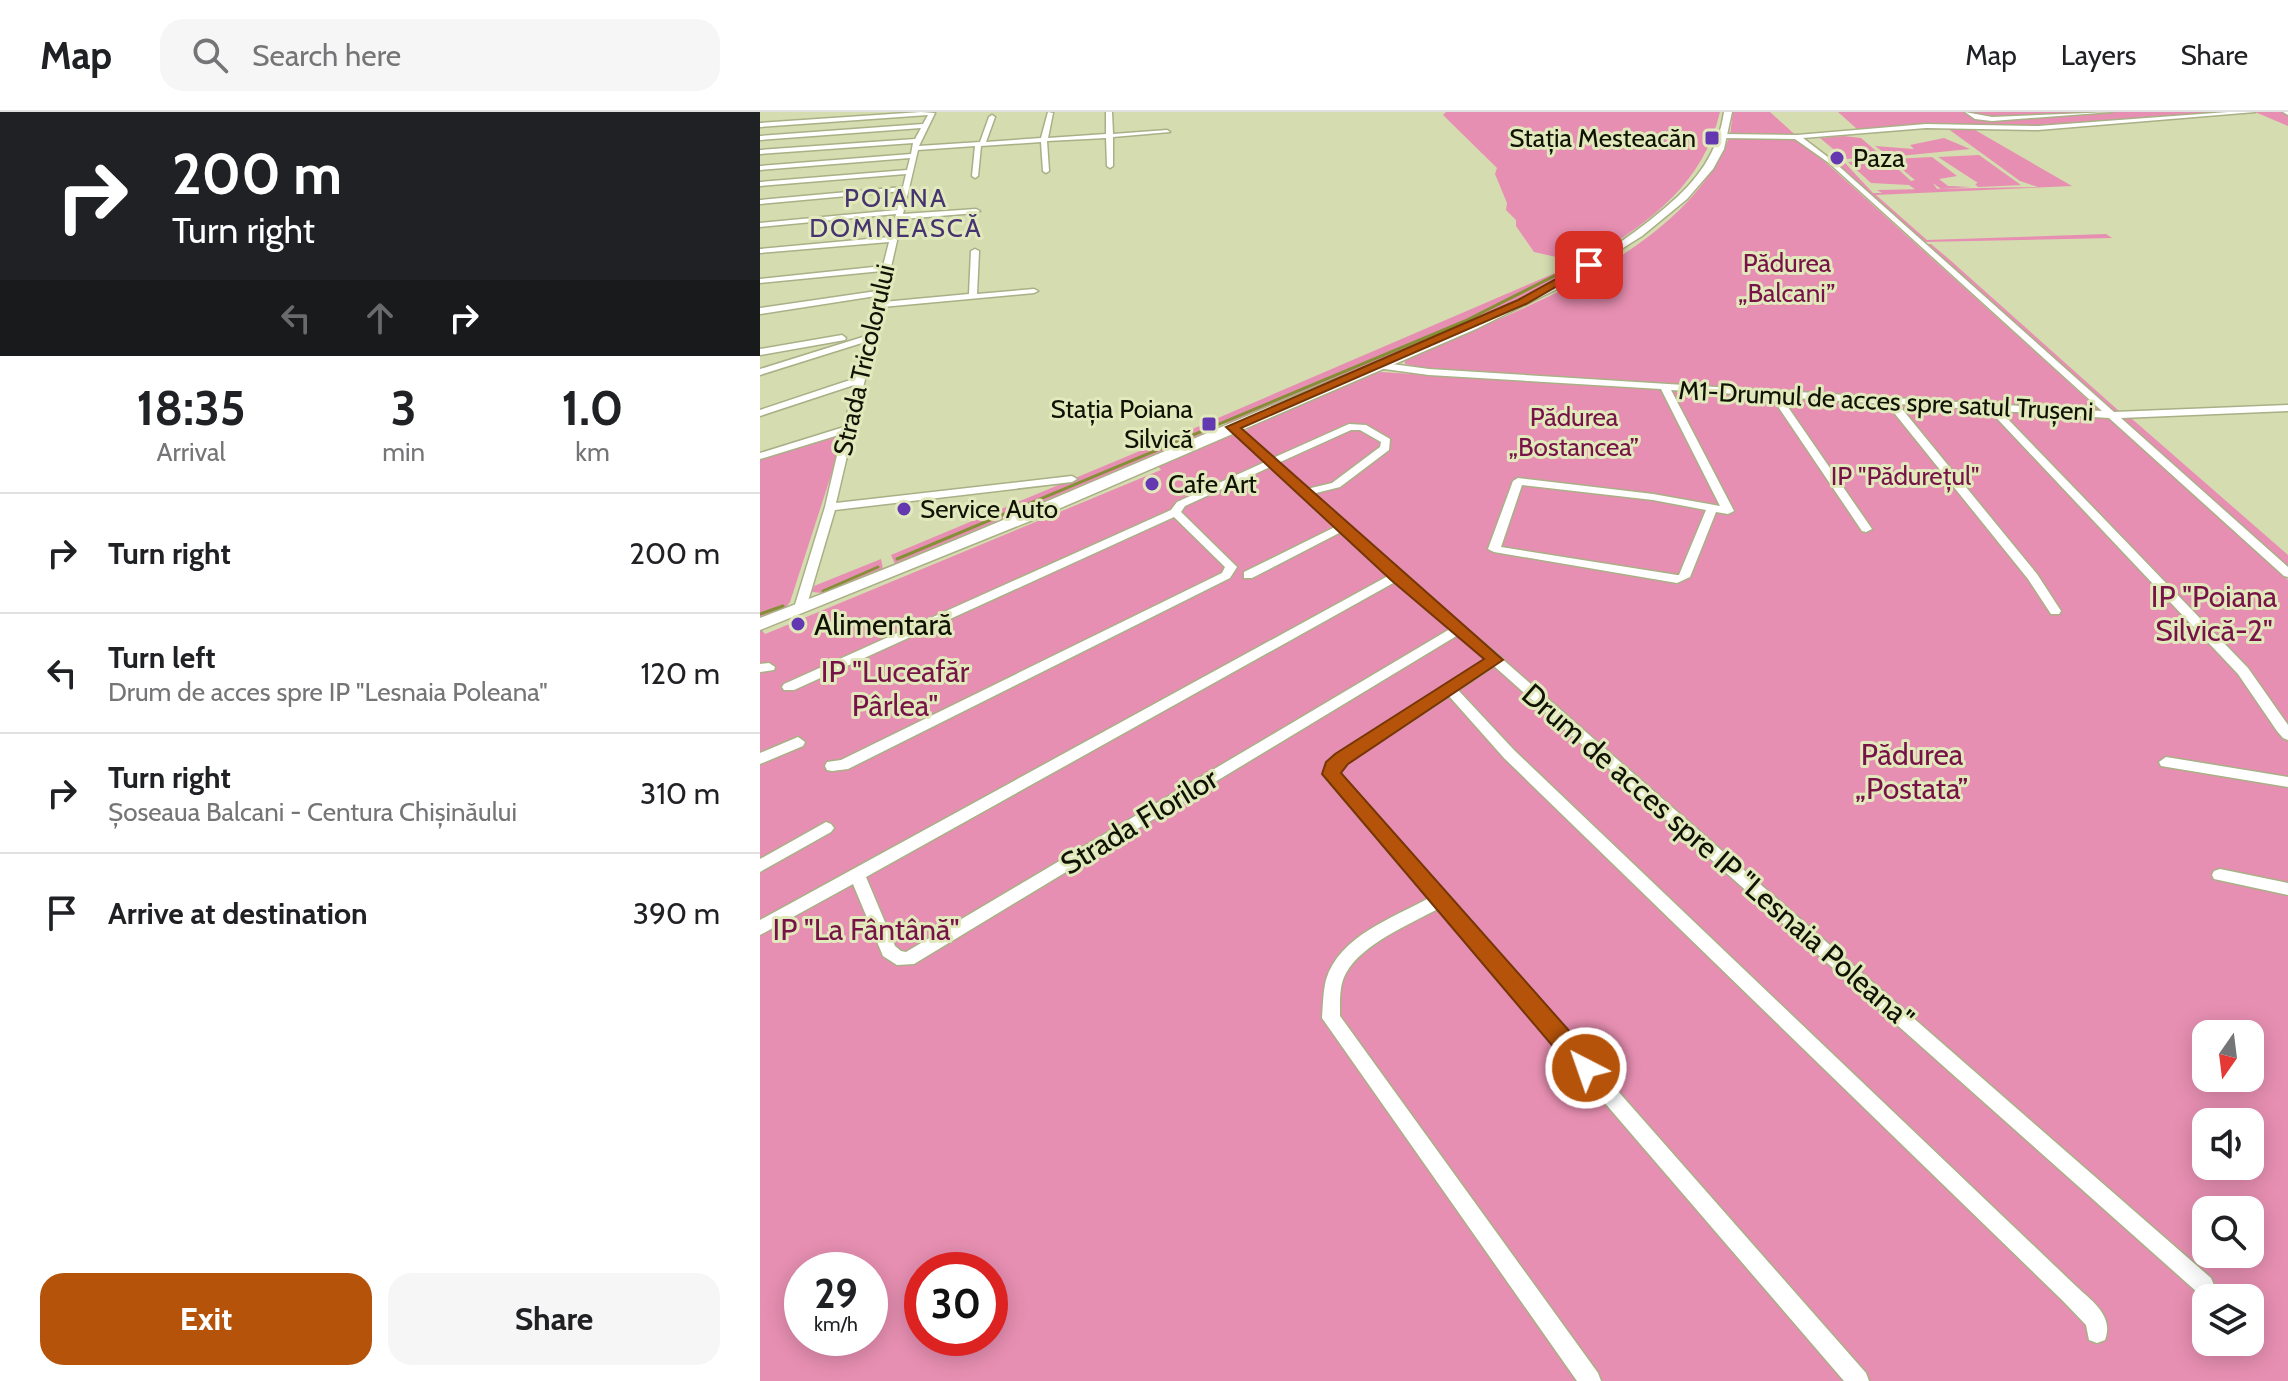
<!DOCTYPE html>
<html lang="en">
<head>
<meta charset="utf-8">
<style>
	body { margin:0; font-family:Cabin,sans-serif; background:#f6f6f6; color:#202124; height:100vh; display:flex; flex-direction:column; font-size:30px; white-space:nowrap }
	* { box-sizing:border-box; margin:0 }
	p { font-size:26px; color:#757577 }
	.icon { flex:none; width:44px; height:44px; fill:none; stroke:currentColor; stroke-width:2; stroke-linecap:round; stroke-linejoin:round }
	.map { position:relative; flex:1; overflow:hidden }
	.panel { display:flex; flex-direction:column; background:#fff; width:760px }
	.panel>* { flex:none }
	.banner { background:#202124; color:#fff; overflow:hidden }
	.needle { width:52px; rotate:194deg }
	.buttons { position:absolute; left:1432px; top:908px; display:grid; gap:16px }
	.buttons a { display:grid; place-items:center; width:72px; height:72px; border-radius:16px; background:#fff; box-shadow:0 4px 20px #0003; font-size:40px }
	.speed { position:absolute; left:24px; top:1140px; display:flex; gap:16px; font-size:40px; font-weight:700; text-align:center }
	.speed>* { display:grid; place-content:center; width:104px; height:104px; border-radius:50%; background:#fff; box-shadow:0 4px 20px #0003; line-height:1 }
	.speed small { font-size:20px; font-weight:400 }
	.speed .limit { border:12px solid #d22; background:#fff; color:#111 }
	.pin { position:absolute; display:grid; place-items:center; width:68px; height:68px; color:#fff; margin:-34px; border-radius:16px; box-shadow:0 4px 12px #0006 }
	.me { position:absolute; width:88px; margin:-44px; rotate:319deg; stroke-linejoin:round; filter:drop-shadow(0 0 6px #0008) }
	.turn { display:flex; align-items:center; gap:28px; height:168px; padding:0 40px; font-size:36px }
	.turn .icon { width:104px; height:104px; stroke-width:2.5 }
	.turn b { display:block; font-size:56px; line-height:68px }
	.lanes { display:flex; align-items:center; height:76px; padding:0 40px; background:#0003; justify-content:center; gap:40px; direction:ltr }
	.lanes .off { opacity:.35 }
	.eta { display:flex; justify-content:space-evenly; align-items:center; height:136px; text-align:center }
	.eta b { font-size:48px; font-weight:700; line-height:56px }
	.action { display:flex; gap:16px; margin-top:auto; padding:16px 40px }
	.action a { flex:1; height:92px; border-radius:24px; background:#b45309; color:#fff; font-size:32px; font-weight:700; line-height:92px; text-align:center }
	.action a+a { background:#f6f6f6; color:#202124 }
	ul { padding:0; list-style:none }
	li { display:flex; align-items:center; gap:24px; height:120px; padding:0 40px; border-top:2px solid #e0e0e0 }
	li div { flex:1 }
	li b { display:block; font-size:30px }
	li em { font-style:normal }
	header { display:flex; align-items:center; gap:48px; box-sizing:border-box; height:112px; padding:0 40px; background:#fff; border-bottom:2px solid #e0e0e0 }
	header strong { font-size:38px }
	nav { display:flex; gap:44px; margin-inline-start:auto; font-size:28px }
	.search { width:560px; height:72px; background:#f6f6f6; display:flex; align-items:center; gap:20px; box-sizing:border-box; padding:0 28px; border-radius:24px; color:#757577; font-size:30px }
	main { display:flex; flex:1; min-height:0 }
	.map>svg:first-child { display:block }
</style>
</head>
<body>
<header>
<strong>Map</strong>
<div class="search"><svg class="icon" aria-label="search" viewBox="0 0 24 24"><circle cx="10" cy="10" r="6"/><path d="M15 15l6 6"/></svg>Search here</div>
<nav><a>Map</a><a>Layers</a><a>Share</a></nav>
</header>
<main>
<section class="panel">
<div class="banner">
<div class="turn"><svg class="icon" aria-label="right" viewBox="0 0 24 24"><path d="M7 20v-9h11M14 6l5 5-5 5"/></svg><div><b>200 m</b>Turn right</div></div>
<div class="lanes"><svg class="icon off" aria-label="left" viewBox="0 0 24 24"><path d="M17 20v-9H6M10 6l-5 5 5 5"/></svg><svg class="icon off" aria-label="ahead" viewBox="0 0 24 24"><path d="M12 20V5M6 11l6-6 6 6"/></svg><svg class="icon" aria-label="right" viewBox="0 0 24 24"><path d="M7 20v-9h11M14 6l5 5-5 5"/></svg></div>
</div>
<div class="eta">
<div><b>18:35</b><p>Arrival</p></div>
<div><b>3</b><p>min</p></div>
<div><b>1.0</b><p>km</p></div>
</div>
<ul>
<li><svg class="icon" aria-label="right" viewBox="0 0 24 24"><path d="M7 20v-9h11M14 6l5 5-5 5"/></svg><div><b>Turn right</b></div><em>200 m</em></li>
<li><svg class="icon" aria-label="left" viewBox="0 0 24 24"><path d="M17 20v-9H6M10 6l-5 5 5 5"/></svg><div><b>Turn left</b><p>Drum de acces spre IP &quot;Lesnaia Poleana&quot;</p></div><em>120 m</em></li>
<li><svg class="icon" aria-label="right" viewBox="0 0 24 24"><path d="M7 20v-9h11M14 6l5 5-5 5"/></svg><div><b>Turn right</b><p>Șoseaua Balcani - Centura Chișinăului</p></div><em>310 m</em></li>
<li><svg class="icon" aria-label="arrive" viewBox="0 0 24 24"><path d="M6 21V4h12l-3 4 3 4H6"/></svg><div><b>Arrive at destination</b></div><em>390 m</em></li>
</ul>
<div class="action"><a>Exit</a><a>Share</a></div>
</section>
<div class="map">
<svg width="1528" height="1269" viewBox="0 0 1528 1269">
	<rect width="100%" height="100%" fill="#d5dcb0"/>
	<g fill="#e78fb2" fill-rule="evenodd">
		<path d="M686,0h274c-18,76 -74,112 -137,151l-49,-11 -18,-26v-6l-10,-10 1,-7 -12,-29 2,-6 -54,-53z"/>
		<path d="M973,0h37l329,298 -667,-40 -27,-6v-5c107,-46 278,-105 324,-221l5,-1 -4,-2z"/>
		<path d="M1078,0h450v14l-33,-14 -169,14 -160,-1 -69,4z"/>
		<path d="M1187,16l28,2 97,56 -196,9 51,45 179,-6 6,4 -190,4 -87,-78 10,-1 28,30h9l-5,-3 161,-3 -18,-6z"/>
		<path d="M1084,24l17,2 22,19 -38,2 -25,-21z"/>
		<path d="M1184,26l26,11 -80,8 -15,-11 39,3 -4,-4z"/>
		<path d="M1219,43l42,30h1l-44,2 -3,-3 3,-1 -40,-26z"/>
		<path d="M1172,45l25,19 -18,3 9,7 23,1 -30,2 -8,-6 4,6 -21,1 -7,-5 -38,-2 -23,-21 39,-3 24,22 4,-1 -25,-21z"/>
		<path d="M1164,132h7l19,16 169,151h-9z"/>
		<path d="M816,152l4,1c-109,65 -232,107 -348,157l-14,3 -7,-4z"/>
		<path d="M621,260l506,32 11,4v-4l211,14 179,162v801h-1528v-753l5,6 10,-4 364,-151 22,-9 -3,-4 68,-31 12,1 22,-15 105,-46zM1446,922h44v44h-44zM1446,1010h44v44h-44zM1446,1098h44v44h-44zM42,1158h68v68h-68zM162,1158h68v68h-68zM1446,1186h44v44h-44z"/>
		<path d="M1371,306l157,137v13l-166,-149z"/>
		<path d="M442,313l6,4 -4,5 -309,130 -4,-9z"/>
		<path d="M69,324l12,1 -5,23 -46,142 -4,5 -26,10v-157z"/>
		<path d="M121,447l2,10 -61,24 -10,-1 2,-6z"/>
	</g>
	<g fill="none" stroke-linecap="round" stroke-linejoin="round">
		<g stroke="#858f36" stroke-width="3">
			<path d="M137,447l568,-238 111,-56"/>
			<path d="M63,479l55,-24"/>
			<path d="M0,502l23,-8"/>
		</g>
		<g stroke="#a9b086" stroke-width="3">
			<g id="minor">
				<path d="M161,0l14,1 -16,33 61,-4 9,-25 3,-2 3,2 -9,25 55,-4 7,-26 5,1 -5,25 58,-4v-22h6l1,22 54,-4 3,2 -57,5v29l-3,2 -3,-2 -1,-28 -59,3 2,30 -3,2 -3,-2 -2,-29 -60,4 -3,30 -3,2 -3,-2 3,-30 -57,4 -15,64 73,-5 4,2 -4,2 -74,6 -19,83 86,-8 2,-43 4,-2 4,2 -2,43 57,-5 4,2 -4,2 -152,14 -46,196 236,-27 5,3 -5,3 -237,28 -29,98 -6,4 -6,-4 31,-101 17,-73 -82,25v-6l84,-26 10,-42 -94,31v-6l96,-32 9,-36 -105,33v-6l106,-33 10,-40 -116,18v-6l117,-17 5,-20 -122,12v-4l123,-13 6,-24 -129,11v-4l130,-12 6,-23 -136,13v-4l137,-13 5,-19 -142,13v-4l143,-13 3,-13 -146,12v-4l147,-12 3,-12 -150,12v-4l151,-12 2,-11 -153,11v-4l155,-11 6,-11 -161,12v-4l163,-12 5,-9 -168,12v-4z"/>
				<path d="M1205,0l27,5 120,-5 -120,9 -17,-2z"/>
				<path d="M1468,0h27l-217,18 -112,-2 -123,10 30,23 281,251 174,-7v6l-167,7 167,149v10l-4,-1 -175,-158 -109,-7 248,257 40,57v15l-5,-2 -6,-7 -39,-57 -249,-264 -91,-6 139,170 24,37 -2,3h-8l-23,-35 -141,-175 -106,-7 91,132 -6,3 -4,-1 -91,-135 -100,-6 63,121 -6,3 -12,-2 -26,65 -13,6 -183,-31 -6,-3 25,-68 5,-3 135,16 67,12 -59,-117 -232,-14 -52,-7 -5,-3 5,-3 52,7 673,42 -273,-248 -34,-24 -72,-1 -3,-2 3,-2 74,1 129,-11 112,2zM762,373l131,15 53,10 -27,65h-2l-176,-28z"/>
				<path d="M1523,0h5v3z"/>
				<path d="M82,223l4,3 -1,2 -85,15v-6z"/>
				<path d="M469,313h8l36,33 76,-34 17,1 24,14 -1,11 -49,37 -28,7 88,80 100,83 711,621 3,7 -3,7 -7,3 -7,-3 -703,-626 -36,24 56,60 563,537c16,15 37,29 28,53l-8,3 -8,-3 -3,-15 -23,-24 -559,-543 -55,-62 -102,67 -9,10 528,600 3,8h-25l-406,-472c-28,15 -76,35 -92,64 -7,12 -6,29 -6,43l258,357 3,8h-24l-255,-363c1,-13 1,-26 4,-38 13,-44 67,-62 103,-82l-103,-120 -2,-4 4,-11 9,-8 149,-95 -28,-25 -544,329 -17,1 -14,-9 -30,-72 -93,51v-15l628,-344 -47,-44 -89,46h-8v-6l91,-45 -65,-60 -85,39 -4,6 54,53 2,2 -7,11 -382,191 -16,2 -5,-1 -2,-4 2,-4 14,-2 381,-187 3,-6 -51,-50 -380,173h-10l-2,-3 2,-3 387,-174 6,-8 88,-40 -36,-33zM591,318h9l21,12 -1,5 -48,36 -25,6 -29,-26zM635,470l55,47 -544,323 -5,-1 -6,-5 -29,-69z"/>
				<path d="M9,551l6,4 -1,3 -14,2v-8z"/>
				<path d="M38,625l7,5 -2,4 -43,18v-11z"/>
				<path d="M1406,645l122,20v10l-127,-21 -2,-4z"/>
				<path d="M66,710l5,2 3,4 -3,4 -71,40v-13z"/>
				<path d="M1460,757l68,14v12l-74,-16 -2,-4 2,-4z"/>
			</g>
		</g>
		<g stroke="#a9b086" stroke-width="3">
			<path id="highway" d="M964,0h8l-8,37 -11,20 -26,30 -45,37 -81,51 -85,42 -441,190 -275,111v-12c179,-68 354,-146 530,-220 128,-55 269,-99 376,-191 31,-26 52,-54 58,-95z"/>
		</g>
		<use href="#minor" fill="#fff" fill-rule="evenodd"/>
		<use href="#highway" fill="#fff" fill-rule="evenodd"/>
	</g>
	<path fill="#b45309" stroke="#753606" stroke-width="2" d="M825,151l9,2 -68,39 -285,124 262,232 -155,104 -7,9 254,287 3,8 -3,8 -9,3 -8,-3 -256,-302 4,-12 9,-8 149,-95 -93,-79 -165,-153 292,-127z"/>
	<g fill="#6438b0" stroke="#e2e9bd" stroke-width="3">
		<rect x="944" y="18" width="16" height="16" rx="4"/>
		<circle cx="1077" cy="46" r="8"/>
		<rect x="441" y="304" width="16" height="16" rx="4"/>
		<circle cx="392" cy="372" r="8"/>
		<circle cx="144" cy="397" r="8"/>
		<circle cx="38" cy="512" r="8"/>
	</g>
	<g text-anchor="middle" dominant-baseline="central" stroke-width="6" stroke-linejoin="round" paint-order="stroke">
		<g font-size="26" fill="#101204" stroke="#e2e9bd" text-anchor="start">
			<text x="936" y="26" text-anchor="end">Stația Mesteacăn</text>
			<text x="1093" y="46">Paza</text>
			<text x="433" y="297" text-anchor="end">Stația Poiana<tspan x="433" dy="30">Silvică</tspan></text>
			<text x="408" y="372">Cafe Art</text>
			<text x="160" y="397">Service Auto</text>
		</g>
		<g font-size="26" letter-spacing="2" fill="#463470" stroke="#e2e9bd">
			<text x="136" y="86">POIANA<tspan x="136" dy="30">DOMNEASCĂ</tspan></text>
		</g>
		<g font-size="26" fill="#771347" stroke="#e2e9bd">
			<text x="1027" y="151">Pădurea<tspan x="1027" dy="30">„Balcani”</tspan></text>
			<text x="814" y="305">Pădurea<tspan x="814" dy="30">„Bostancea”</tspan></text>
			<text x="1145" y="364">IP "Pădurețul"</text>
		</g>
		<g font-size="26" fill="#101204" stroke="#e2e9bd">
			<text transform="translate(104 248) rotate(-77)">Strada Tricolorului</text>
			<text transform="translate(1126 289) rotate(3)">M1-Drumul de acces spre satul Trușeni</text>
		</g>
		<g font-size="30" fill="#771347" stroke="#e2e9bd">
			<text x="1454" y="484">IP "Poiana<tspan x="1454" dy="34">Silvică-2"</tspan></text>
			<text x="135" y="559">IP "Luceafăr<tspan x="135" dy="34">Pârlea"</tspan></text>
			<text x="1152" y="642">Pădurea<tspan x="1152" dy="34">„Postata”</tspan></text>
			<text x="106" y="817">IP "La Fântână"</text>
		</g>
		<g font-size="30" fill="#101204" stroke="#e2e9bd" text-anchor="start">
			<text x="54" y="512">Alimentară</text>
		</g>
		<g font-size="30" fill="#101204" stroke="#e2e9bd">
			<text transform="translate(379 709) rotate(-31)">Strada Florilor</text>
			<text transform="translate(958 744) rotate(41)">Drum de acces spre IP "Lesnaia Poleana"</text>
		</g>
	</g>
</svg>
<div class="buttons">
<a><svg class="needle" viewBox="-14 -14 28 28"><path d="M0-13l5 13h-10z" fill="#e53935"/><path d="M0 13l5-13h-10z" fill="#757577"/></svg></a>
<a><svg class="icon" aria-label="sound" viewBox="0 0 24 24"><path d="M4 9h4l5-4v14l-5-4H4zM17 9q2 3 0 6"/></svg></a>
<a><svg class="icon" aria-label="search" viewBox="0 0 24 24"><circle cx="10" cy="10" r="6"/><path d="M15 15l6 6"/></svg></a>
<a><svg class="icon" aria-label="layers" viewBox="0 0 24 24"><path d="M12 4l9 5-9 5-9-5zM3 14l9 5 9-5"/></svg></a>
</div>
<div class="speed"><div>29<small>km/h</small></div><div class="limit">30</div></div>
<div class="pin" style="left:829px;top:153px;background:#d93025"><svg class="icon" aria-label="arrive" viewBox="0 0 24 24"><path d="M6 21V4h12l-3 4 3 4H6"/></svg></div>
<svg class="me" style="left:826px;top:956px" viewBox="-20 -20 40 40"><circle r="17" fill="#b45309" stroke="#fff" stroke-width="3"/><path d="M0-11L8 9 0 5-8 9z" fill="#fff"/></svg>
</div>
</main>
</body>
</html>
